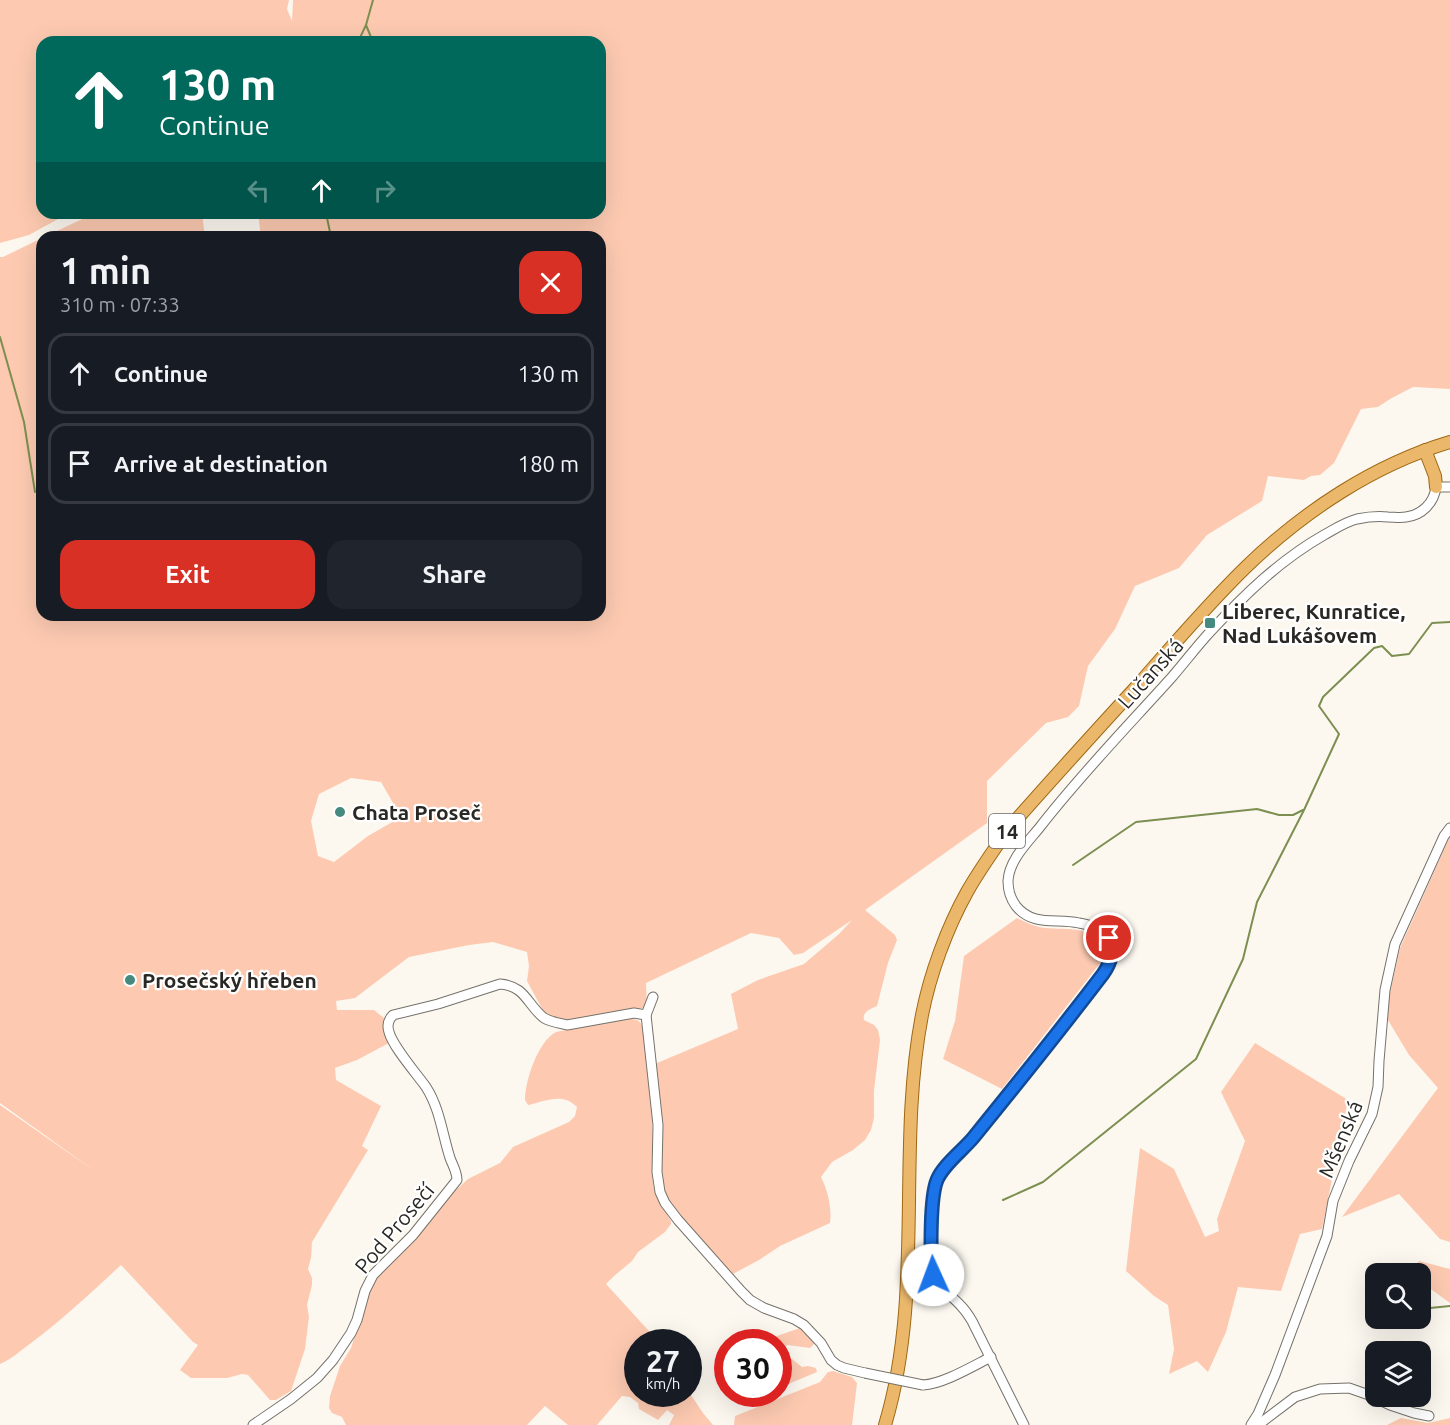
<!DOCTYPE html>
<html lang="en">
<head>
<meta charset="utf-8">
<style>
	body { margin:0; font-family:Ubuntu,sans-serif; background:#20242c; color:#f1f3f6; height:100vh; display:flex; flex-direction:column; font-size:22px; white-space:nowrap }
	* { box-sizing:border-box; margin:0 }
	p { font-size:20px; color:#9ea1a6 }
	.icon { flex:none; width:33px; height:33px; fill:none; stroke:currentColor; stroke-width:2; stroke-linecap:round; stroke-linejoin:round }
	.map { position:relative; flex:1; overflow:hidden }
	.drawer { position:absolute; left:36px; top:231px; width:570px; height:390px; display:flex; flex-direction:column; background:#171b24; border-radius:18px; box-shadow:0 6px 24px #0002 }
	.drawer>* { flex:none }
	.hud { position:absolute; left:36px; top:36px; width:570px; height:183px; border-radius:18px; box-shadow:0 6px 24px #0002; background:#00695c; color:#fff; overflow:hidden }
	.controls { position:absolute; left:1365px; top:1263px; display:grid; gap:12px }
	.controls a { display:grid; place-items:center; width:66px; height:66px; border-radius:12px; background:#171b24; box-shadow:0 6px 24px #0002; font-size:30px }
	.speed { position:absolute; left:624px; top:1329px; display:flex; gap:12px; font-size:30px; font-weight:700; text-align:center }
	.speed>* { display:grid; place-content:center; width:78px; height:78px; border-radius:50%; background:#171b24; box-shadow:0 6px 24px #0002; line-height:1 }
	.speed small { font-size:15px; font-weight:400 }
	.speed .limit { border:9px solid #d22; background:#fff; color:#111 }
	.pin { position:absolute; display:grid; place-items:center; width:51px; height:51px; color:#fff; margin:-26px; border:3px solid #fff; border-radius:50%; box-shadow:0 2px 6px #0007 }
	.me { position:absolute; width:66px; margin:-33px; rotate:358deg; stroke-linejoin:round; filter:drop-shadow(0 0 4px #0008) }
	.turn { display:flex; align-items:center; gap:21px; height:126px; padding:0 24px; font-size:27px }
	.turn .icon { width:78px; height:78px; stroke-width:2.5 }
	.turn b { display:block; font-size:42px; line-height:51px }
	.lanes { display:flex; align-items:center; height:57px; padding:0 24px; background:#0003; justify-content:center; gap:30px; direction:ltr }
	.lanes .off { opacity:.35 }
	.round { display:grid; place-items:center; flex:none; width:63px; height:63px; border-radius:18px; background:#20242c }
	.overview { display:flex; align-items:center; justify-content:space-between; height:102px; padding:0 24px }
	h1 { font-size:36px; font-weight:600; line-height:45px }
	.cta { display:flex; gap:12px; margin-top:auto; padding:12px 24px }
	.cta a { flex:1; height:69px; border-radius:18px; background:#d93025; color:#fff; font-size:24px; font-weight:600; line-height:69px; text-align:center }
	.cta a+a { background:#20242c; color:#f1f3f6 }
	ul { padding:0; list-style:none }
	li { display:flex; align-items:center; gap:18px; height:81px; margin:0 12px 9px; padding:0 12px; border:3px solid #363941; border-radius:18px }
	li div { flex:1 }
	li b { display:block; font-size:22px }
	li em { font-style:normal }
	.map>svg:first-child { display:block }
</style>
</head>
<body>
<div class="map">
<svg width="1450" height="1425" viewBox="0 0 1450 1425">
	<rect width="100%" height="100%" fill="#fcf8f0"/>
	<g fill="#fdcab1" fill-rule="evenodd">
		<path d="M0,0h289l-2,9 5,12 1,-21h1157v389l-37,-2 -23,12 -12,8 -17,2 -27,54 -14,12 -9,1 -7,4 -36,-4 -6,25 -55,34 -28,33 -44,18 -20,43 -27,37 -9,40 -11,11 -22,6 -59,58v42l-122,87 30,25 2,5 -9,23 -11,43c-7,3 -15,6 -13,14l10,5 4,5 2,10 -6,51v27l-3,12 -6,10 -12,10 -21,12 -11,15c7,14 11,31 9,46l-50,23 -21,14 -26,14 -60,-64 -9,-15 -4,-14 -5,-115 2,-3 81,-34 -7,-35 27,-14 46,-16 35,-30 13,-14 -49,33 -9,2 -15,-17 -28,-5 -105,50 1,24 -81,15 -20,-6 -19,-35 2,-15 -2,-14 -34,-10 -24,3 -60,12 -54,41 -19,3 1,9h37l10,8 -1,9 6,16 -32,17 -22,8 1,12 45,26 -19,40 6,4 -56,92 -1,16 -3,11 4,9v7l-5,20 2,12 -4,32 -14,42 -15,9h-6l-22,-25 -6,-1 -15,4h-36l-11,-8 18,-25 -5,-3 -72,-77c-29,27 -58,54 -90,78 -11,8 -19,16 -31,21v-259l96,67 -96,-69v-846h3l39,-19v377h558v-378h-339l-3,-24h342v-171h-558v171h27l-40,22 -29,8zM351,778l30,4 20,35 -33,19 -34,26 -16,-6 -7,-35 8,-27z"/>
		<path d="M95,213h107l3,24h-161z"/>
		<path d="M1450,836v406l-10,-3 -41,-45 -57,23 96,-129 -29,-33 -24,-40 15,-67z"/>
		<path d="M1017,918c7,3 14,7 22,9 24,5 68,-7 62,35l-99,127 -59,-30 12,-38 9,-65z"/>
		<path d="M627,1018c6,1 13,1 15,8l10,74 1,84 4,14 14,23v3l-6,8 -27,20 -6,9 -18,15 -8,8 53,58h-21v52h50l1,-2 14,21 10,12h-44l5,-10 -7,-5 -9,10 -19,-11 -1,-6 -8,-6 -8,-1 -25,29h-29l-23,-19 -18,19h-181l-4,-8 -10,-4 -3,-5 1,-12 10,-30 11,-18 11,-35 6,-15 1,-8 5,-9 81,-90 13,-12 32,-16 13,-16 56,-25 6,-6 2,-9c-14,-15 -32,-6 -49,-2l-3,-5c0,-19 13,-59 31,-68z"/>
		<path d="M1255,1043l93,57 -26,129 -22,5 -19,57 -43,-4 -12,45 -18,40 -11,-11 -28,13 5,-25 -6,-44 -14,-9 -28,-25 14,-123 34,21 31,68 14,-6 -2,-12 28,-78 -24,-49z"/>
		<path d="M1419,1261l31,8v34l-29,-21 -1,-8 -10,-1z"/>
		<path d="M800,1328h2l12,13 1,2 -5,5 -22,-3 -9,4 -1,-7h-18z"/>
		<path d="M779,1359h13l10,8 6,-1 8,2 1,4 -38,16z"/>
		<path d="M833,1371l19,6 5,6 -5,42h-118l1,-9 85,-34 8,-10z"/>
		<path d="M1401,1418l27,5 22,-5v7h-63z"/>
	</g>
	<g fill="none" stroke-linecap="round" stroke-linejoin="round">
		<g stroke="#7c8f50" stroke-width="2">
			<path d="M358,42l8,-17"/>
			<path d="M373,42l-7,-17 7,-25"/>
			<path d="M326,213l5,24"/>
			<path d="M0,337l24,85 11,70"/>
			<path d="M1073,865l63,-43 121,-13 22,6h14l10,-5"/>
			<path d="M1003,1200l40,-18 153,-123 47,-100 14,-57 47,-92 35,-76 -20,-28 4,-9 51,-49 8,-2 10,10 17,-2 23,-31 18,-1"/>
			<path d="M1420,1309l30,-3"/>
		</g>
		<g stroke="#75726b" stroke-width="11">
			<g id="minor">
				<path d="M653,997l-7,18 12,110 -1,47 3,20 5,11 13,17 63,71 9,9 14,8 30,11 10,6 17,18 10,17 6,5 7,3 21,5"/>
				<path d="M923,1385c20,-1 50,-19 68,-28"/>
				<path d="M253,1425l38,-26 26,-21 16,-18 18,-27 6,-13 8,-29 8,-16 40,-40 44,-55c0,-8 -4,-14 -7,-22 -8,-25 -10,-49 -24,-71 -10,-14 -33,-40 -37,-55 -2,-6 -1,-12 4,-17l45,-11 62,-20c26,2 27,21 44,34 7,4 15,5 23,7l67,-12 12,2"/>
				<path d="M1024,1425l-52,-104c-3,-5 -7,-11 -11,-15 -9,-11 -22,-16 -27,-30 -5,-13 -2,-82 3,-96 5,-15 25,-28 35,-41 45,-55 89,-109 131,-165 18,-27 7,-46 -24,-51 -23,-5 -46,4 -63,-17 -6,-8 -8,-16 -8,-25 1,-21 20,-39 32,-54 41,-53 88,-101 132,-150 13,-15 25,-31 38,-45 34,-37 70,-72 114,-97 11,-6 21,-13 33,-16 10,-2 21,-3 31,-2 6,0 12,1 18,0 16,-2 28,-14 30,-30h14"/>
				<path d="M1251,1425l7,-11 17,-39 52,-139 6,-35 16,-40 23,-47 6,-27 1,-26 6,-71 10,-46 49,-108 6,-8"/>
				<path d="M1258,1425l37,-28 25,-8 29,-1 20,7 21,10 24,8 15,3"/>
			</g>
		</g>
		<g stroke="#9f6712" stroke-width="14">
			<g id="major">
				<path d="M1425,450l10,26 1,11"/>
				<path d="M885,1425c40,-133 11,-275 37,-410 8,-41 25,-87 45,-123 13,-23 28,-44 43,-65 42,-48 85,-95 128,-142 35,-40 70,-81 108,-118 57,-55 127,-102 204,-125"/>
			</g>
		</g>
		<use href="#minor" stroke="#fff" stroke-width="9"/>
		<use href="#major" stroke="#ebb86b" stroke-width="12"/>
		<g stroke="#75726b" stroke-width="11" stroke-linecap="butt">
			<path id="minor-bridge" d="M865,1373l58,12"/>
		</g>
		<use href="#minor-bridge" stroke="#fff" stroke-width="9"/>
	</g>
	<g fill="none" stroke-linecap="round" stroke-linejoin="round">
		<g stroke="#114b97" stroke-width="15">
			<path id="route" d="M933,1275c-3,-20 -3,-78 4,-95 6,-15 25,-29 36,-42 44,-54 88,-109 130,-164 9,-13 10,-21 6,-36"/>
		</g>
		<use href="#route" stroke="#1a73e8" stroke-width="10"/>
	</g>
	<g fill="#458a7e" stroke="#fff" stroke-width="2">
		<rect x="1204" y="617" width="12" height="12" rx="3"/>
		<circle cx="340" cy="812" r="6"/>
		<circle cx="130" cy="980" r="6"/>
	</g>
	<g text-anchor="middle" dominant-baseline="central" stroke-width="4.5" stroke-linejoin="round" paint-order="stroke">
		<rect fill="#fff" stroke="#696866" stroke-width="1.5" x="989" y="814" width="36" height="34" rx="4.5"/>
		<g font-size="20" font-weight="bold" fill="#292825">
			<text x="1007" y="831">14</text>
		</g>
		<g font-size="21" font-weight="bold" fill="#292825" stroke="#fff" text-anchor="start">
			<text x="1222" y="611">Liberec, Kunratice,<tspan x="1222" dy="24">Nad Lukášovem</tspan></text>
			<text x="352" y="812">Chata Proseč</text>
			<text x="142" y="980">Prosečský hřeben</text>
		</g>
		<g font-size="21" fill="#292825" stroke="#fff">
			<text transform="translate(1150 673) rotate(-48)">Lučanská</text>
			<text transform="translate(1340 1139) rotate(-67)">Mšenská</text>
			<text transform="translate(394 1228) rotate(-50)">Pod Prosečí</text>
		</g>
	</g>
</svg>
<div class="controls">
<a><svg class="icon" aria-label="search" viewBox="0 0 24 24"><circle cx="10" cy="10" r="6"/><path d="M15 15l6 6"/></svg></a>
<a><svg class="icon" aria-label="layers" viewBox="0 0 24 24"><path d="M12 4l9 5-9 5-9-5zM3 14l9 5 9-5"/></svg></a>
</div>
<div class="speed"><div>27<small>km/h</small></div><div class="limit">30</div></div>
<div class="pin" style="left:1109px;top:938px;background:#d93025"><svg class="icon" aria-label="arrive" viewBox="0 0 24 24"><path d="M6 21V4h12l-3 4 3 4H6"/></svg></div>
<svg class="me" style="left:933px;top:1275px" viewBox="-20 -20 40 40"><circle r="19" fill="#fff"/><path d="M0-13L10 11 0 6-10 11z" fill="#1a73e8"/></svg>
<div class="hud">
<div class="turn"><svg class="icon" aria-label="ahead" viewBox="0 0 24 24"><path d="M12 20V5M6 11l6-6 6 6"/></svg><div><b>130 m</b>Continue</div></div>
<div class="lanes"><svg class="icon off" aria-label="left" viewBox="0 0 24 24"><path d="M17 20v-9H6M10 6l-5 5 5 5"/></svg><svg class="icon" aria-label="ahead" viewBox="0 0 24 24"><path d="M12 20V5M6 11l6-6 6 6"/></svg><svg class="icon off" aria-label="right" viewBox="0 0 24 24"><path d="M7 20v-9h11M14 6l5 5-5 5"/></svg></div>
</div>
<section class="drawer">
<div class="overview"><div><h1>1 min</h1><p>310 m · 07:33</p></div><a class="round" style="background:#d93025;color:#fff"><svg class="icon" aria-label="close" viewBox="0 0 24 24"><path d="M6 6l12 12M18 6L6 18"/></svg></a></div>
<ul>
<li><svg class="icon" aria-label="ahead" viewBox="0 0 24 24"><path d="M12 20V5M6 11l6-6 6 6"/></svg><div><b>Continue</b></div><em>130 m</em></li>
<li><svg class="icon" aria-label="arrive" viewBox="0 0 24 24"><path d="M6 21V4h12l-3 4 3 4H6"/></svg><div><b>Arrive at destination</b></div><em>180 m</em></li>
</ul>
<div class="cta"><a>Exit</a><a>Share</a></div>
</section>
</div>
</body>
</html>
